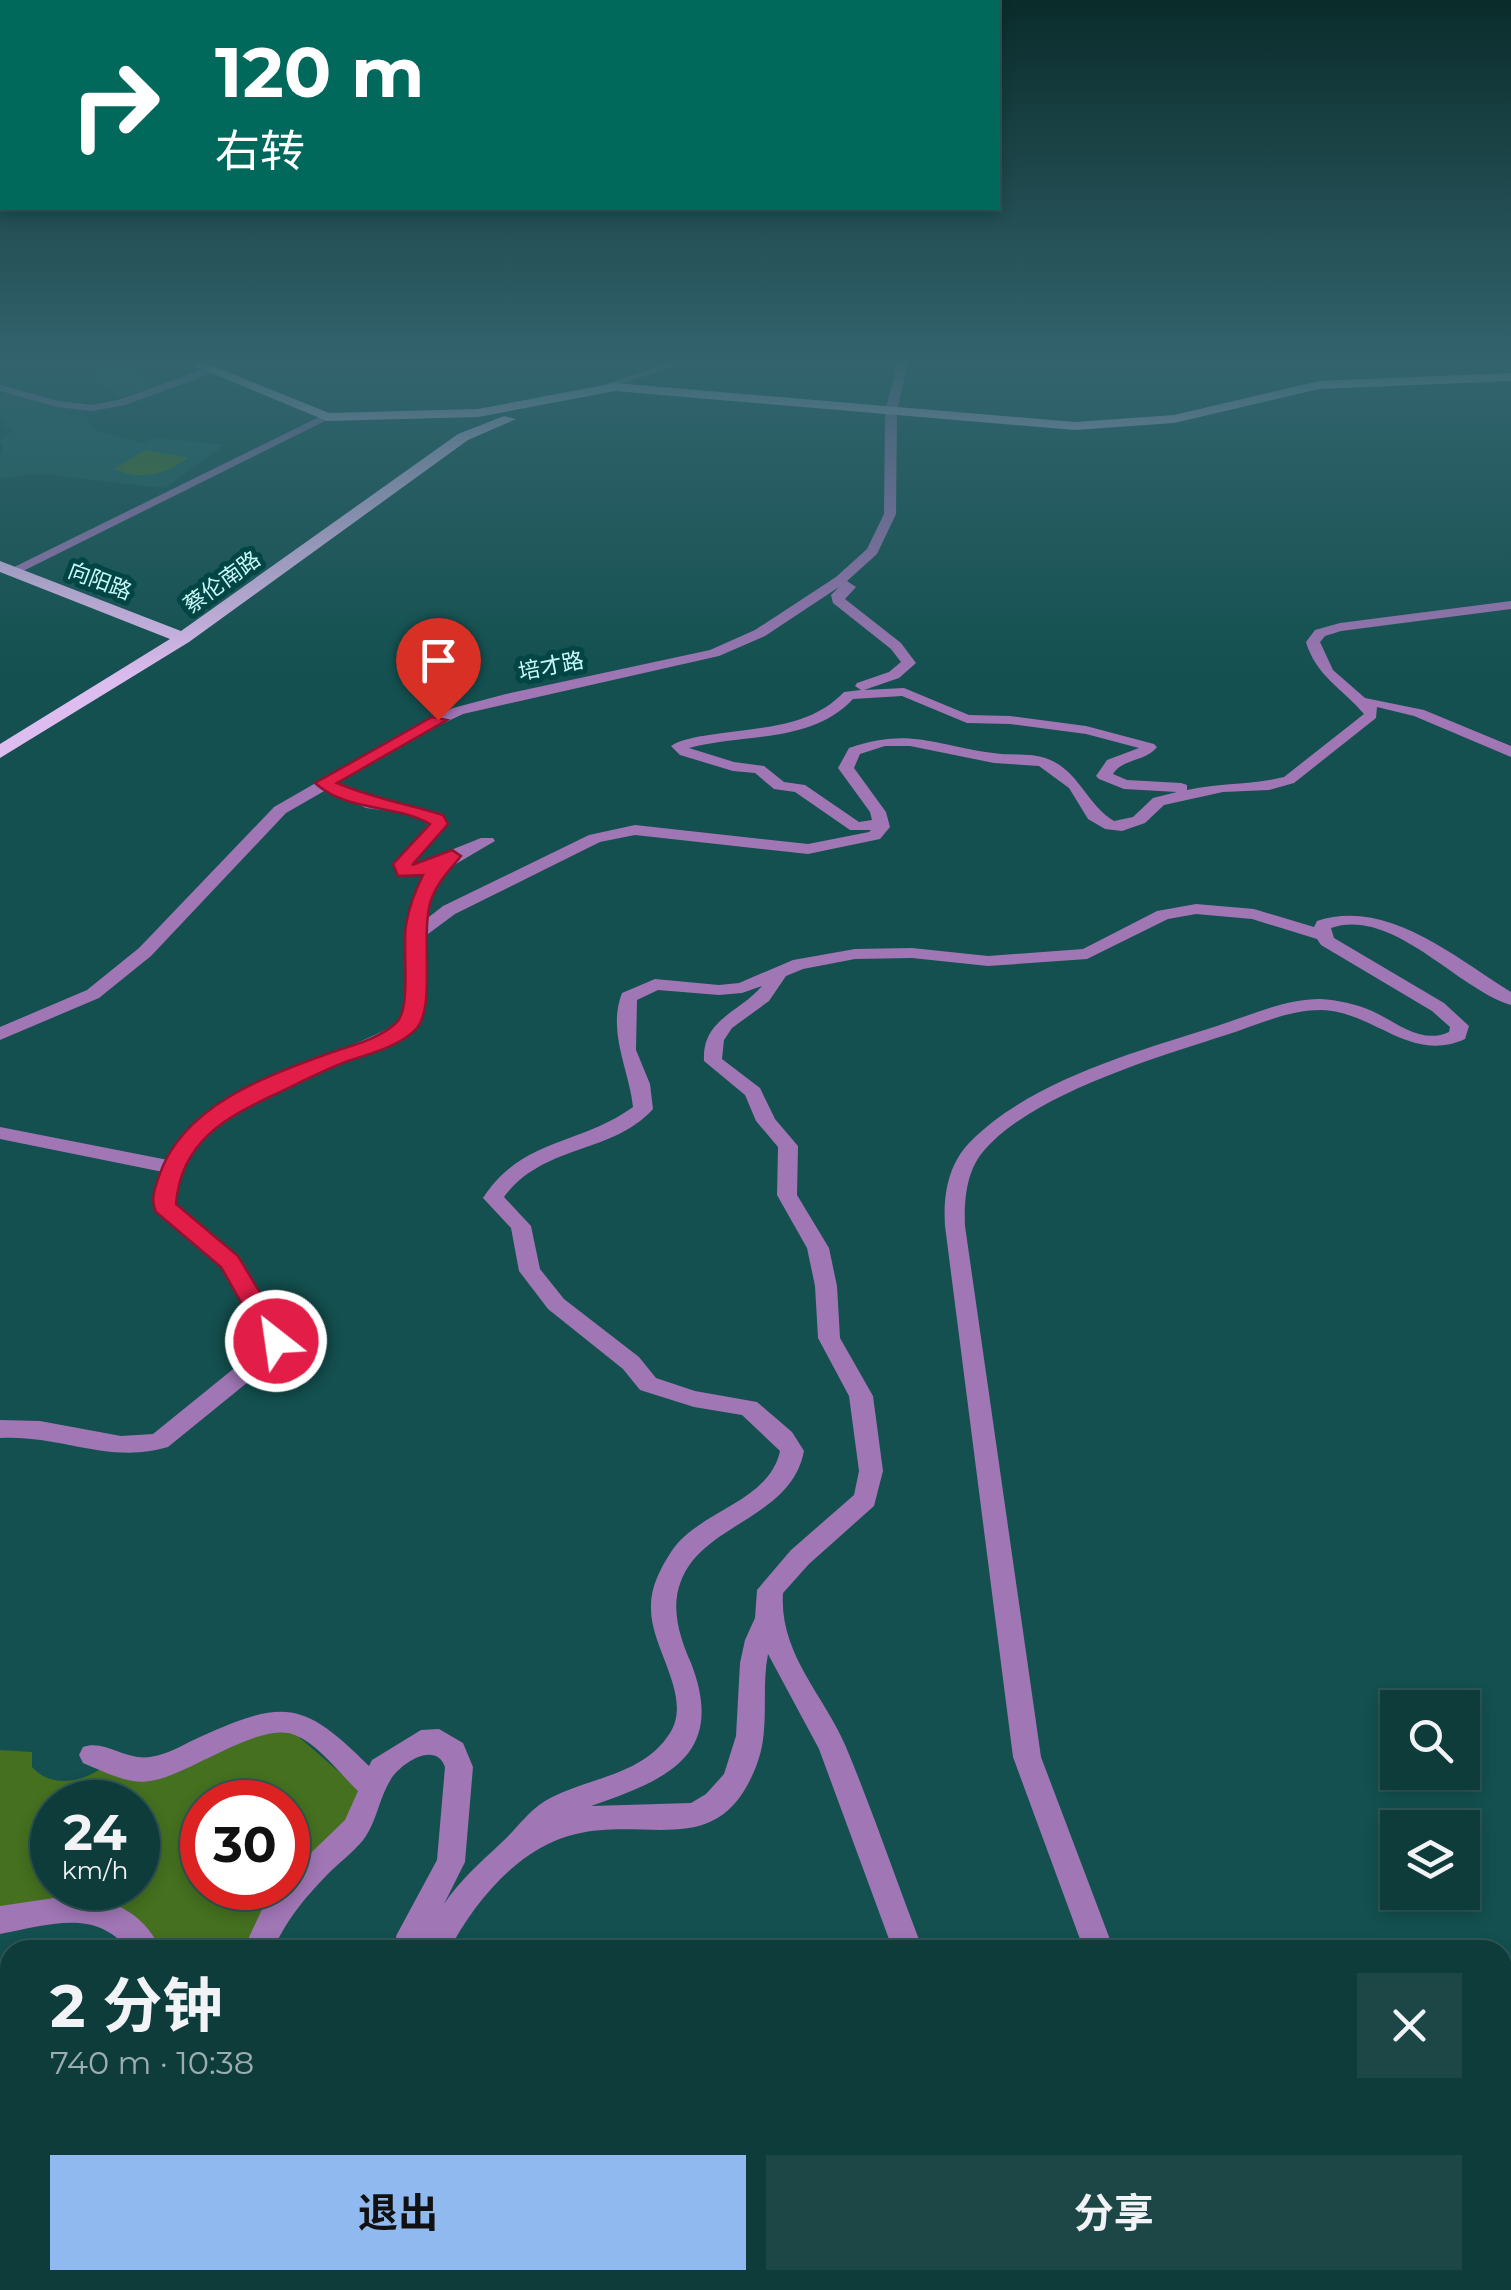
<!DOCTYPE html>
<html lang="zh">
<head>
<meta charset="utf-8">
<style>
	body { margin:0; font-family:Montserrat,"Noto Sans SC",sans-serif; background:#1c4746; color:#f1f3f6; height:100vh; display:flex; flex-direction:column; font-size:38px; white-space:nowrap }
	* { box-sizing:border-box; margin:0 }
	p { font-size:32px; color:#9badaf }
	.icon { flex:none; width:55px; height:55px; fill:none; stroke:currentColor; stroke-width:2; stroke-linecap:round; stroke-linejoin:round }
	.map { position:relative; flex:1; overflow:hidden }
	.sheet { position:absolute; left:0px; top:1940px; width:1512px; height:350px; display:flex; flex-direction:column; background:#0e3c3b; border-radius:30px 30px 0 0; box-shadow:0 5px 15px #0003,0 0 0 2px #2e5655 }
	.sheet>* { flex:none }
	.top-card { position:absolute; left:0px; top:0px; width:1000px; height:210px; box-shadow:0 5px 15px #0003,0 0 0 2px #2e5655; background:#00695c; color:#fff; overflow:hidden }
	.buttons { position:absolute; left:1380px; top:1690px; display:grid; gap:20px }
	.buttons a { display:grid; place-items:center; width:100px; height:100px; border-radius:0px; background:#0e3c3b; box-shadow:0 5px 15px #0003,0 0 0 2px #2e5655; font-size:50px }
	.speed { position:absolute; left:30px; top:1780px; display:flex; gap:20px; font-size:50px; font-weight:700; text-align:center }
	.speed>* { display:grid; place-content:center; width:130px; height:130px; border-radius:50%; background:#0e3c3b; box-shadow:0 5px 15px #0003,0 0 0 2px #2e5655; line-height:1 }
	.speed small { font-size:25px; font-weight:400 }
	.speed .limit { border:15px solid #d22; background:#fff; color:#111 }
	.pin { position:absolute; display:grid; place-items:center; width:85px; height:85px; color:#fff; margin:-102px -42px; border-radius:50% 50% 50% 0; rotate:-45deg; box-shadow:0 0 10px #0007 }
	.pin .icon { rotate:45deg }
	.me { position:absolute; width:110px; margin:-55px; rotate:330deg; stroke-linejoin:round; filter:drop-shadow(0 0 8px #0008) }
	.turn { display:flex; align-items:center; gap:35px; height:210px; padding:0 50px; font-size:45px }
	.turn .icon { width:130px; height:130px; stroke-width:2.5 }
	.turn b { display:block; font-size:70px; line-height:85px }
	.round { display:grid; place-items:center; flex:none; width:105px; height:105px; border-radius:0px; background:#1c4746 }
	.overview { display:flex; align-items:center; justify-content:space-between; height:170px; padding:0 50px }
	h1 { font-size:60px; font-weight:700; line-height:75px }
	.cta { display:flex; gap:20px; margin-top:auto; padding:20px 50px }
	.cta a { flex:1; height:115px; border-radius:0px; background:#90b9f0; color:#111; font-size:40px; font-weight:700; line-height:115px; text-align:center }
	.cta a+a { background:#1c4746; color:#f1f3f6 }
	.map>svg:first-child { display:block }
</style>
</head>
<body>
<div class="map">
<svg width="1511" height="2290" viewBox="0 0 1511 2290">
	<rect width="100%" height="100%" fill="#13504f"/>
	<g fill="#1a5e5d">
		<path d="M126,366l27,20 -32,12 -31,-20 3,-1 -2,-3z"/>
		<path d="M0,392l78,17 19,22 44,12 15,-5 68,7 -59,43 -126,-14 -39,4v-22l4,-7 -4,-8 13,-11 -13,-5 7,-4 -7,-3z"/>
	</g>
	<g fill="#44701f" fill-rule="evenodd">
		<path d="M145,450l43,8c-24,17 -46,23 -74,11z"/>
		<path d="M292,1731l68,59 -14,35 -58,56v-79h-86v86h80l-17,21 -18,41h-89c-23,-66 -104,-43 -158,-39v-161l32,2v15c19,21 48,16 70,1l118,-17 39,-16zM52,1802h86v86h-86z"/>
	</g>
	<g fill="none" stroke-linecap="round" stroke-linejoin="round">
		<g fill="#a076b5" fill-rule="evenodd">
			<path d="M671,362h15l-86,29 -9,-2z"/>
			<path d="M898,362h10l-11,50 -1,102 -19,40 -30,27 9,6 -11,12 56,44 15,20 -17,15 -35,12 40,-2 65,27 41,1 76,10 68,18 3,3c-11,15 -34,11 -44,27l14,6 54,3 6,2v5c32,-7 65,-5 97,-13l80,-63c-21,-25 -48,-38 -58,-72l9,-12 25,-7 171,-22v8l-170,22 -16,5 -5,6 13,28 32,28 59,12 87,36v11l-97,-41 -37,-9 -1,11 -82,65 -25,7 -46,2 -59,13 -19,18 -23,8 -17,-2 -17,-10 -19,-31 -30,-22 -45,-3 -84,-17h-25l-25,8 -6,14 32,44 4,15 -10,12 -72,15 -173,-19 -35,7 -145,72 -27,20 -3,8c-1,24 6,63 -8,84 -9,12 -33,21 -47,27 -58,25 -160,50 -186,115 -4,11 -6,25 -9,37l63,51 49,85 -13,20 -106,86c-57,18 -110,-13 -168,-9v-18l40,1 81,15 32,-2 105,-85 6,-9 -42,-74 -68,-59 9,-35 -163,-33v-12l168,33c8,-11 14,-23 23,-32 51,-52 145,-69 209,-106 18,-51 -5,-99 27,-149l-28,3 -5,-12 36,-42 -33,-10 -31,-4 -40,-18 -40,23 -135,143 -52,42 -99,42v-13l87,-37 52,-42 135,-141 139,-80 40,-19 53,-14 204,-44 45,-20 81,-53 31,-28 17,-35 1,-102zM839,587l-8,8 2,8 58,46 10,13 -12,10 -32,11 -2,3 6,4 -17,2c-35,37 -87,35 -135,43 -13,2 -27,4 -38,11l9,9 53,16 22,2 19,16 21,3 55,38h21l-2,2 -61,12 -173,-19 -46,10 -146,71 -18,14 8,-30 16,-22 46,-27 -2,-3h-12l-70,28 36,-42 -4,-8 -44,-14 -24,-2 -38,-17 86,-50 40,-19 256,-58 46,-20zM902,696l65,27 43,1 76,10 53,14 -32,12 -11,16 3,3 25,10 53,3 -24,6 -20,19 -19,4c-27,-16 -35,-50 -66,-62 -16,-7 -38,-3 -55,-6 -60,-8 -83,-26 -144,-5l-11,20 32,44 2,8 -13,2 -54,-37 -21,-3 -20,-16 -30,-4 -45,-14c55,-15 122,-4 164,-49z"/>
			<path d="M211,367l5,3 -1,2 -90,33 -33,6 -35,-4 -57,-16v-6l58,16 34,4 26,-5z"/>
			<path d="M323,415l10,2 -316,157 -11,-3z"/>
			<path d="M1196,904l58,5 60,18 3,-6c70,-23 137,36 194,71v13c-54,-16 -118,-98 -180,-77l3,10 110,65 25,23 -4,13c-55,25 -91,-28 -144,-29 -33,0 -64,15 -95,25 -71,23 -197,60 -244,118 -16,20 -18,49 -17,73l76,531 73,193h-30l-71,-193 -68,-531c-2,-31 3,-62 26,-85 59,-60 167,-90 246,-115 34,-11 68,-27 103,-27 18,1 36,5 52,12 24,11 50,34 77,21l1,-5 -18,-16 -111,-66 -4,-6 -65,-20 -56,-5 -28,5 -81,40 -99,7 -76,-8 -57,1 -52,10 -17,7 -17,25 -37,27 -8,12 -2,19 38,29 15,31 23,27 -1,49 32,53 8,38 3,52 33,58 10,75 -9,35 -65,58 -26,29c-4,61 41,102 63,154 28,67 51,136 77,203h-30l-74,-201 -51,-95c-7,35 2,73 -10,107 -36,102 -107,55 -182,73 -57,13 -101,67 -127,116h-51l-2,-14 41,-76 8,-93c-9,-26 -43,-5 -54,12 -11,17 -14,40 -25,57 -8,12 -22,23 -33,33 -26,26 -45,48 -60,81h-30l22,-47 12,-15h11v-13l57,-55 13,-29c-19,-18 -39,-46 -63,-56 -35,-15 -107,41 -145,46 -22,4 -47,-10 -67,-18l-4,-8 4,-8c22,-8 43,14 67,10 17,-2 34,-13 50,-20 84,-38 103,-37 169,29l3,-6 49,-30 18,-1 24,14 10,24 -8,95 -21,42c16,-24 36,-41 57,-61 15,-13 26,-31 44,-42 41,-24 97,-24 125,-68 23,-37 -19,-84 -19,-124 -1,-21 9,-40 20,-57 26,-41 98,-49 109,-101l-38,-36 -48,-8 -54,-17 -17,-21 -75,-60 -29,-38 -8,-43 -28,-30c40,-61 96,-52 150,-91 -4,-38 -26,-75 -11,-114l33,-14 64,6 20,-2 54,-23 62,-11 57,-1 76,8 95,-7 74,-38zM762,986c-23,27 -60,33 -58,75l41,34 11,26 22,26 -1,48 30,53 8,38 3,52 31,58 10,75 -5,24 -63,55 -34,40 -2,28 -10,22 -5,23 -4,73 -12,38 -18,20 -15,9 -100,3c75,-26 136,-50 100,-143 -11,-25 -21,-55 -10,-82 22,-58 110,-62 123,-130l-12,-19 -35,-30 -62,-11 -39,-13 -17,-21 -75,-58 -24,-30 -9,-43 -27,-29c39,-53 109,-43 149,-88l-3,-25 -14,-34 1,-50 21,-10 61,5 23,-2z"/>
			<path d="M61,1897c43,-2 81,11 100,53h-33c-32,-43 -83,-24 -128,-16v-28z"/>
			<path d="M378,2280h66l4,10h-67z"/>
			<path d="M1052,2280h67l-3,10h-62z"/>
			<path d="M1201,2280h34l3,10h-34z"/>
		</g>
		<g fill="#ddbcef" fill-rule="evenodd">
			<path d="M185,362h18l126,51 149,-4 137,-26 460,39 99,-7 145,-34 192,-8v8l-192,8 -145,34 -99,7 -460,-39 -137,26 -151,4z"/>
			<path d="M504,416l12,3 -48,21 -279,202 -189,116v-14l170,-105 -170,-67v-11l181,70 277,-197z"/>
		</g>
	</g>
	<linearGradient id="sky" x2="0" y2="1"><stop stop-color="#0a2c2b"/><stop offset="0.53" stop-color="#33646e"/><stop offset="1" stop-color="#33646e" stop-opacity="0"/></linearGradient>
	<rect width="1511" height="682" fill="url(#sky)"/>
	<path fill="#e11d48" stroke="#92132f" stroke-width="2.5" d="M432,717l15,3 -110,63c35,15 70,21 106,32l5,9 -36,41 40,-15 9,6c-12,15 -23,25 -30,44 -11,33 5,105 -14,128 -16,18 -48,26 -69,33 -24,9 -47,21 -70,32 -52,24 -97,48 -102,111l62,52 51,85 -4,7h-18l-46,-81 -65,-55c-6,-12 -1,-24 3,-36 23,-69 104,-99 168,-122 22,-8 51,-14 69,-31 16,-14 6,-75 10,-98 3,-18 9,-34 17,-50l-25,1 -5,-12 37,-40c-35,-20 -83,-12 -115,-41z"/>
	<g text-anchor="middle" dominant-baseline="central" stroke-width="10" stroke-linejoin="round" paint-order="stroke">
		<g font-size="22" fill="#c8f9f7" stroke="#024545">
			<text transform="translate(100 581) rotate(21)">向阳路</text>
			<text transform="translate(222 582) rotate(-36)">蔡伦南路</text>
			<text transform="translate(551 666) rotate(-11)">培才路</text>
		</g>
	</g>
</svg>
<div class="buttons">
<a><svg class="icon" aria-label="search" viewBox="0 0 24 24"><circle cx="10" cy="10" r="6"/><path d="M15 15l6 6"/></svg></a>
<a><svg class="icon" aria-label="layers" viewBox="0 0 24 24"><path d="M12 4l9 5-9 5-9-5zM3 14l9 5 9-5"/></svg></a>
</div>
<div class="speed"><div>24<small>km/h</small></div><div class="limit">30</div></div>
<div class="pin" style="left:438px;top:720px;background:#d93025"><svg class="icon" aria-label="arrive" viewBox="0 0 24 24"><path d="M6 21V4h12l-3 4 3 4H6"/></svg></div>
<svg class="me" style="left:276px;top:1341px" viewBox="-20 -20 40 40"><circle r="17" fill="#e11d48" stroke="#fff" stroke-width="3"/><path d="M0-11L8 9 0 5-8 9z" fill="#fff"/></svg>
<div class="top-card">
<div class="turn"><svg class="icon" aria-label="right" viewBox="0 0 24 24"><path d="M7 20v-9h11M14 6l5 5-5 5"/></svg><div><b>120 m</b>右转</div></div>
</div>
<section class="sheet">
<div class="overview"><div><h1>2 分钟</h1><p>740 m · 10:38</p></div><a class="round"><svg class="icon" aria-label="close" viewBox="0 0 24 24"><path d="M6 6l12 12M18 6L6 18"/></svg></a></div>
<div class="cta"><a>退出</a><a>分享</a></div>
</section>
</div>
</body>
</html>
